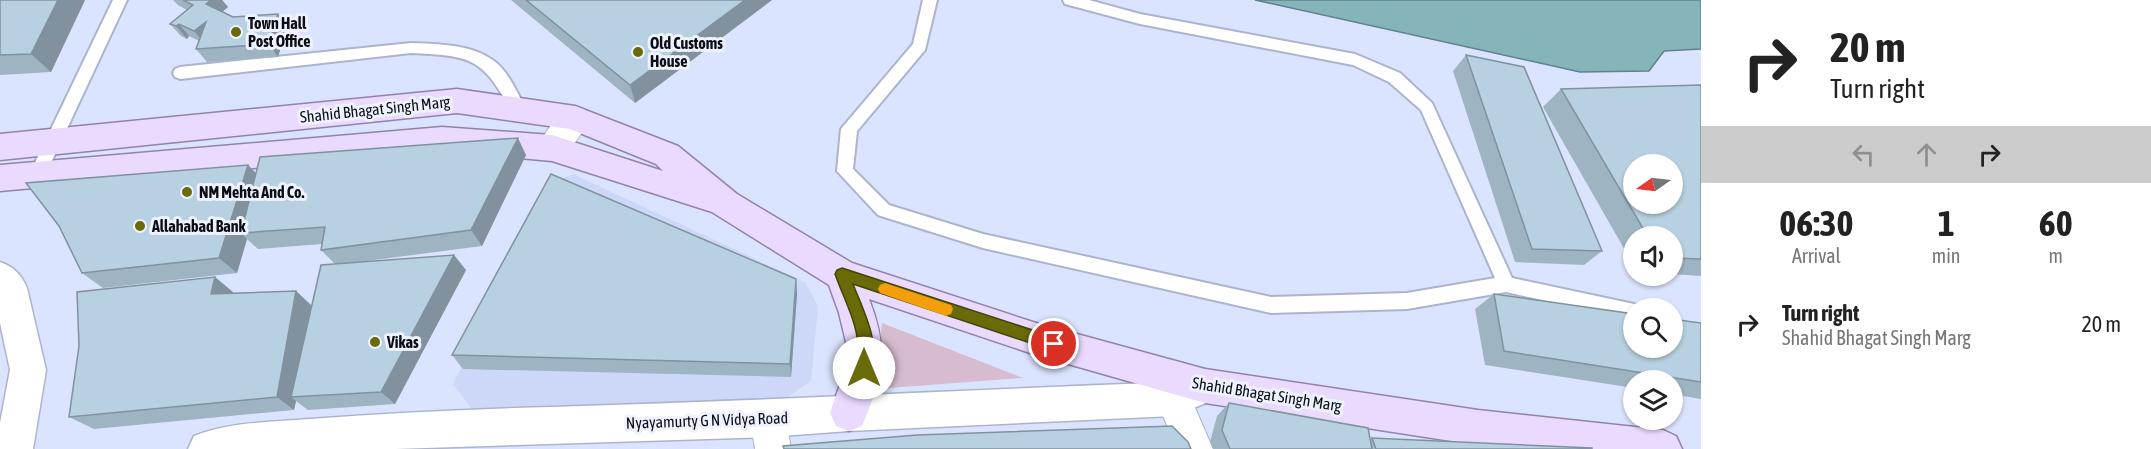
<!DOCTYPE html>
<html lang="en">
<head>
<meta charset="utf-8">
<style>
	body { margin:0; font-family:"Asap Condensed",sans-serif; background:#f2f2f2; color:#222; height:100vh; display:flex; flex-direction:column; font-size:22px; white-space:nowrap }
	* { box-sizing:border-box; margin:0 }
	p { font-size:20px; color:#767676 }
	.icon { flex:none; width:33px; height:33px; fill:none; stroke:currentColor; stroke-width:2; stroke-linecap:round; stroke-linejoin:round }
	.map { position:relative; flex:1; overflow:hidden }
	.side { display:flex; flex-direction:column; background:#fff; width:450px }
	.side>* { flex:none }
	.top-card { background:#fff; color:#222; overflow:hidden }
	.needle { width:39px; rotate:256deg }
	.tools { position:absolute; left:1623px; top:154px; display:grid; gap:12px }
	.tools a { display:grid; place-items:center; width:60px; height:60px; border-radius:50%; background:#fff; box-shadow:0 2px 4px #0004; font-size:30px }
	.pin { position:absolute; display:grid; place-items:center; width:51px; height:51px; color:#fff; margin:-26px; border:3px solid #fff; border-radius:50%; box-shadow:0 2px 6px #0007 }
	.me { position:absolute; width:66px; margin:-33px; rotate:0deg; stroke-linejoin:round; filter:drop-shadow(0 0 4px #0008) }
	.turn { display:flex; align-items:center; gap:21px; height:126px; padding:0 30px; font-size:27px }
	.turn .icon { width:78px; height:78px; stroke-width:2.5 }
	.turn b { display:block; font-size:42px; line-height:51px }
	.lanes { display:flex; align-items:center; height:57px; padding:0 30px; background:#0003; justify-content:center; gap:30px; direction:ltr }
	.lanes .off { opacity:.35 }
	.eta { display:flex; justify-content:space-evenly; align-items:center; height:102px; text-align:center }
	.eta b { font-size:36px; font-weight:700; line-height:42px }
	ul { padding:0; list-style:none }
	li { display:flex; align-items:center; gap:18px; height:78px; padding:0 30px }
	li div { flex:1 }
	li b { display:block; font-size:22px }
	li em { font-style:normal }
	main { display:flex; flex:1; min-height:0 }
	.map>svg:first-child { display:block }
</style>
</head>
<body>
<main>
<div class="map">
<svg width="1701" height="449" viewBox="0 0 1701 449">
	<rect width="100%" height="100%" fill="#dbe4fe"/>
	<path fill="#cdd8f8" d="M573,174l232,108 13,24 -7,75 -30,21 -307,10 -21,-28 101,-202z"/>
	<path fill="#d7bcd0" d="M882,323l141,55 -147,11z"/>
	<path fill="#85b4bb" stroke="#61828a" stroke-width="1.5" d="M1255,0h446v49l-37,2 -15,20 -69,1z"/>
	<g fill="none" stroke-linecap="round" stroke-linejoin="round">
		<g stroke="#acb4cd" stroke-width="4">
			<g id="lane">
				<path d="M113,0h14l-84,180 -6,2 -6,-2 -2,-5z"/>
				<path d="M923,0h14l-12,50 -68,81 -4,38 36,36 94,29 288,63 136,-4 88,-15 -74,-168 -32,-28 -36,-17 -213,-41 -75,-20 -2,-4h26l51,14 215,40 45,19 32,30 80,175 122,26 7,5h-7v11l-128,-28 -99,17 -136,4 -288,-65 -99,-31 -6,-2 -41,-44 4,-42 72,-85z"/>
				<path d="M411,43c26,1 61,1 83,18 15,11 23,32 32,48l-3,4h-10c-31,-55 -39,-57 -102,-60l-231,26 -5,-2 -2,-4 2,-4 5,-2z"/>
			</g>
		</g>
		<g stroke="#acb4cd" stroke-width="2">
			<g id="street">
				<path d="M575,106l10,4 5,8c-10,19 -25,46 -49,38l-4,-8c8,-16 21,-36 38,-42z"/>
				<path d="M1174,382l12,5 27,62h-36l-21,-50 6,-12z"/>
				<path d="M768,402l13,5 5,12 5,30h-36l-5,-30 5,-12z"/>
			</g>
		</g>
		<g stroke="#acb4cd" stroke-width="3">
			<g id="secondary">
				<path d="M0,262c14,5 21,12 27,26l19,82 -13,79h-33v-26l10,-53 -10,-47z"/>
				<path d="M1205,369l13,5 5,12 -5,12 -44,18 -325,15 -81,6 -373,12h-207l6,-13c35,-14 78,-14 116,-17 81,-6 161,-10 242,-12 207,-6 414,-17 621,-25z"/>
			</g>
		</g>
		<g stroke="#9282ac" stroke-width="3">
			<path id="primary" d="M457,89l118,17 103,40 59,48 115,69 181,59 172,47 273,41 185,20 13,6 6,13h-179l-298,-46 -172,-49 -164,-55c20,51 14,77 -7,127l-13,5 -13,-5 -6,-13 14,-40 2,-31 -7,-29 -10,-28 -117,-73 -160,-51 -110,-10 -442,40v-26l442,-38 110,8 111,36 -7,-7 -86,-35 -113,-16 -457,47v-26z"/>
		</g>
		<use href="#lane" fill="#fff" fill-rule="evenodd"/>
		<use href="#street" fill="#fff" fill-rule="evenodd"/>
		<use href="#secondary" fill="#fff" fill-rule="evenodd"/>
		<use href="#primary" fill="#e9dafe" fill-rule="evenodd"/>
	</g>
	<g fill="#9eb4c2">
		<path d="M0,0h85l-34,72 -51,3z"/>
		<path d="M173,0h49l6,7 -6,5 11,5 54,10 -9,30 -71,5 -11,-13 3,-8 -10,-5 -2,3 -6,-3 -11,-12 17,-14 -9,-5z"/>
		<path d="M511,0h261l-137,103z"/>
		<path d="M1466,55l136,196 -18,14 -69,-3 -62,-191z"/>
		<path d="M1701,85v191l-29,-2v-37h-38v29l-91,-159 18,-18z"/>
		<path d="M526,155l-44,91 -123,16 107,8 -71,134 -87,6 -12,-9 -2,9 -200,19 -25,-12 164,-125 -1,1 64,-2 15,14 -1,9 25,-50 -14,-14 1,-6 -64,5 -11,-10 -10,34 -134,15 -21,-15 166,-108 8,8z"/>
		<path d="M796,279l1,15 -6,83 -328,-8 -11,-14z"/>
		<path d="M1494,294l207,29v76l-29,-5v-13h-38v7l-149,-23 -10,-56z"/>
		<path d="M1229,403l141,36 2,-1 220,11h-379l-3,-7 7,-26z"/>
	</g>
	<g fill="#81929e">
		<path d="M58,0h27l-34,72 -20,-18z"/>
		<path d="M211,0h11l6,7 -12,10 -10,-13z"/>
		<path d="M745,0h27l-137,103 -5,-18z"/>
		<path d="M278,14l9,13 -9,30 -9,-13z"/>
		<path d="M206,22l-1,22 -11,-13z"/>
		<path d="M179,24l10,12 -2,3 -11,-13z"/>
		<path d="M518,138l8,17 -44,91 -11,-16z"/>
		<path d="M248,165l16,17 -23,51 6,6 -10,34 -18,-15z"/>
		<path d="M454,255l12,15 -71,134 -14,-12z"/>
		<path d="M215,277l18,15 -3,17 -19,-15z"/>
		<path d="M796,279l1,15 -6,83 -1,-13z"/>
		<path d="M296,291l15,14 -15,92h-5l5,4 -2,9 -17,-13z"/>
	</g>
	<g fill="#b8d1e2" stroke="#81929e" stroke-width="1.5" fill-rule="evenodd">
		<path d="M0,0h58l-27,54 -31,1z"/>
		<path d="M183,0h28l-5,4 27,13 45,-3 -9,30 -73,5 10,-27 -12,9 -15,-7 -3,2 -6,-2 23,-19z"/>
		<path d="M526,0h219l-115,85z"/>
		<path d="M1466,55l58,12 78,184 -70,-2z"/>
		<path d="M1701,85v174l-29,-1v-21h-24l-87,-148zM1634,165h38v39h-38z"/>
		<path d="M518,138l-47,92 -150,20 4,-23 -84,6 19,-76z"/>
		<path d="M248,165l-29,93 -137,15 -23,-47 -33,-43z"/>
		<path d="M551,174l245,105 -6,85 -338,-9z"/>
		<path d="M454,255l-73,137 -90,5 30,-132z"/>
		<path d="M215,277l-4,17 85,-3 -19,106 -208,20 10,-71 -2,-54z"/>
		<path d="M1494,294l140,20v34h38v-29l29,4v59l-197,-31z"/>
		<path d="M1229,403l139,25 4,21h-142l-8,-19z"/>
		<path d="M1172,426l16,16 3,7h-407l-1,-3 134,-11z"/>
		<path d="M1372,438l220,10v1h-216z"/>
	</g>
	<path fill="#696a08" stroke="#444505" stroke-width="1.5" d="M842,268l212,69 5,2 2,5 -2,5 -5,2 -201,-67c10,26 29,61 17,89l-6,2 -5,-2c-4,-9 0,-19 -1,-29 -2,-24 -15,-47 -23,-70l2,-4z"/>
	<path fill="#f59e0b" d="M885,283l66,22 2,4 -2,5 -5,2 -66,-23 -2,-4 2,-4z"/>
	<g fill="#696a08" stroke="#eef2fc" stroke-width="2">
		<circle cx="236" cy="32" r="6"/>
		<circle cx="638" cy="52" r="6"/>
		<circle cx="187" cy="192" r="6"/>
		<circle cx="140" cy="226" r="6"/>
		<circle cx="375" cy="342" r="6"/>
	</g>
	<g text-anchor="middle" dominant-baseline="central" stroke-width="6" stroke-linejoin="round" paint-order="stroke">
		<g font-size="16" font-weight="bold" fill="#0c0e17" stroke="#eef2fc" text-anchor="start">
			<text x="248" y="23">Town Hall<tspan x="248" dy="18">Post Office</tspan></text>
			<text x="650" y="43">Old Customs<tspan x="650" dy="18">House</tspan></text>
			<text x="199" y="192">NM Mehta And Co.</text>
			<text x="152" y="226">Allahabad Bank</text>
			<text x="387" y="342">Vikas</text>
		</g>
		<g font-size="16" fill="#0c0e17" stroke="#eef2fc">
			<text transform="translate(375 109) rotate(-6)">Shahid Bhagat Singh Marg</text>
			<text transform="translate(1267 394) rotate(9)">Shahid Bhagat Singh Marg</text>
			<text transform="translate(707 420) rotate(-2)">Nyayamurty G N Vidya Road</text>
		</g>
	</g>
</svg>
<div class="tools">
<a><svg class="needle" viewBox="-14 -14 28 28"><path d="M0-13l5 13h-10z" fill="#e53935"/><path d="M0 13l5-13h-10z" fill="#767676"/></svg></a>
<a><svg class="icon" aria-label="sound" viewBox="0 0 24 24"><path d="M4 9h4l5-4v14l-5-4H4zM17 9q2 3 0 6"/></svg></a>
<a><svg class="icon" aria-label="search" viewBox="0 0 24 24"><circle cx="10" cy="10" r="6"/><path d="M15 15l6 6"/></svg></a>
<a><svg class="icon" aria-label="layers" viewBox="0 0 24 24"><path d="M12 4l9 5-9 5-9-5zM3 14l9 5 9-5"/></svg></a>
</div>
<div class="pin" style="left:1054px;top:344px;background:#d93025"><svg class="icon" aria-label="arrive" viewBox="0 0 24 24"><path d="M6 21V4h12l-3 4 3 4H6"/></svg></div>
<svg class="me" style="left:864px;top:368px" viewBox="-20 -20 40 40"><circle r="19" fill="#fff"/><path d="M0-13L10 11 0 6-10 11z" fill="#696a08"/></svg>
</div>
<section class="side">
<div class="top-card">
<div class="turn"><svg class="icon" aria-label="right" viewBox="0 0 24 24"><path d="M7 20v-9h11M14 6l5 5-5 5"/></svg><div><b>20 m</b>Turn right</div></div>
<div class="lanes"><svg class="icon off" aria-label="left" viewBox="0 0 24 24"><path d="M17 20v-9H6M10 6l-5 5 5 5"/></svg><svg class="icon off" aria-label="ahead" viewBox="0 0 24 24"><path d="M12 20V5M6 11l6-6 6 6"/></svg><svg class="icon" aria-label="right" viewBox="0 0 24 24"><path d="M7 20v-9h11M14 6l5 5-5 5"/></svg></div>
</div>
<div class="eta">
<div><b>06:30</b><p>Arrival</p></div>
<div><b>1</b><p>min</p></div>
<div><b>60</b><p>m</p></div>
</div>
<ul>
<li><svg class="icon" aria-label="right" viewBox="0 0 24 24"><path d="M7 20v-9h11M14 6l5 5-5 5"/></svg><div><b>Turn right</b><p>Shahid Bhagat Singh Marg</p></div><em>20 m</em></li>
</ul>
</section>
</main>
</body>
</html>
